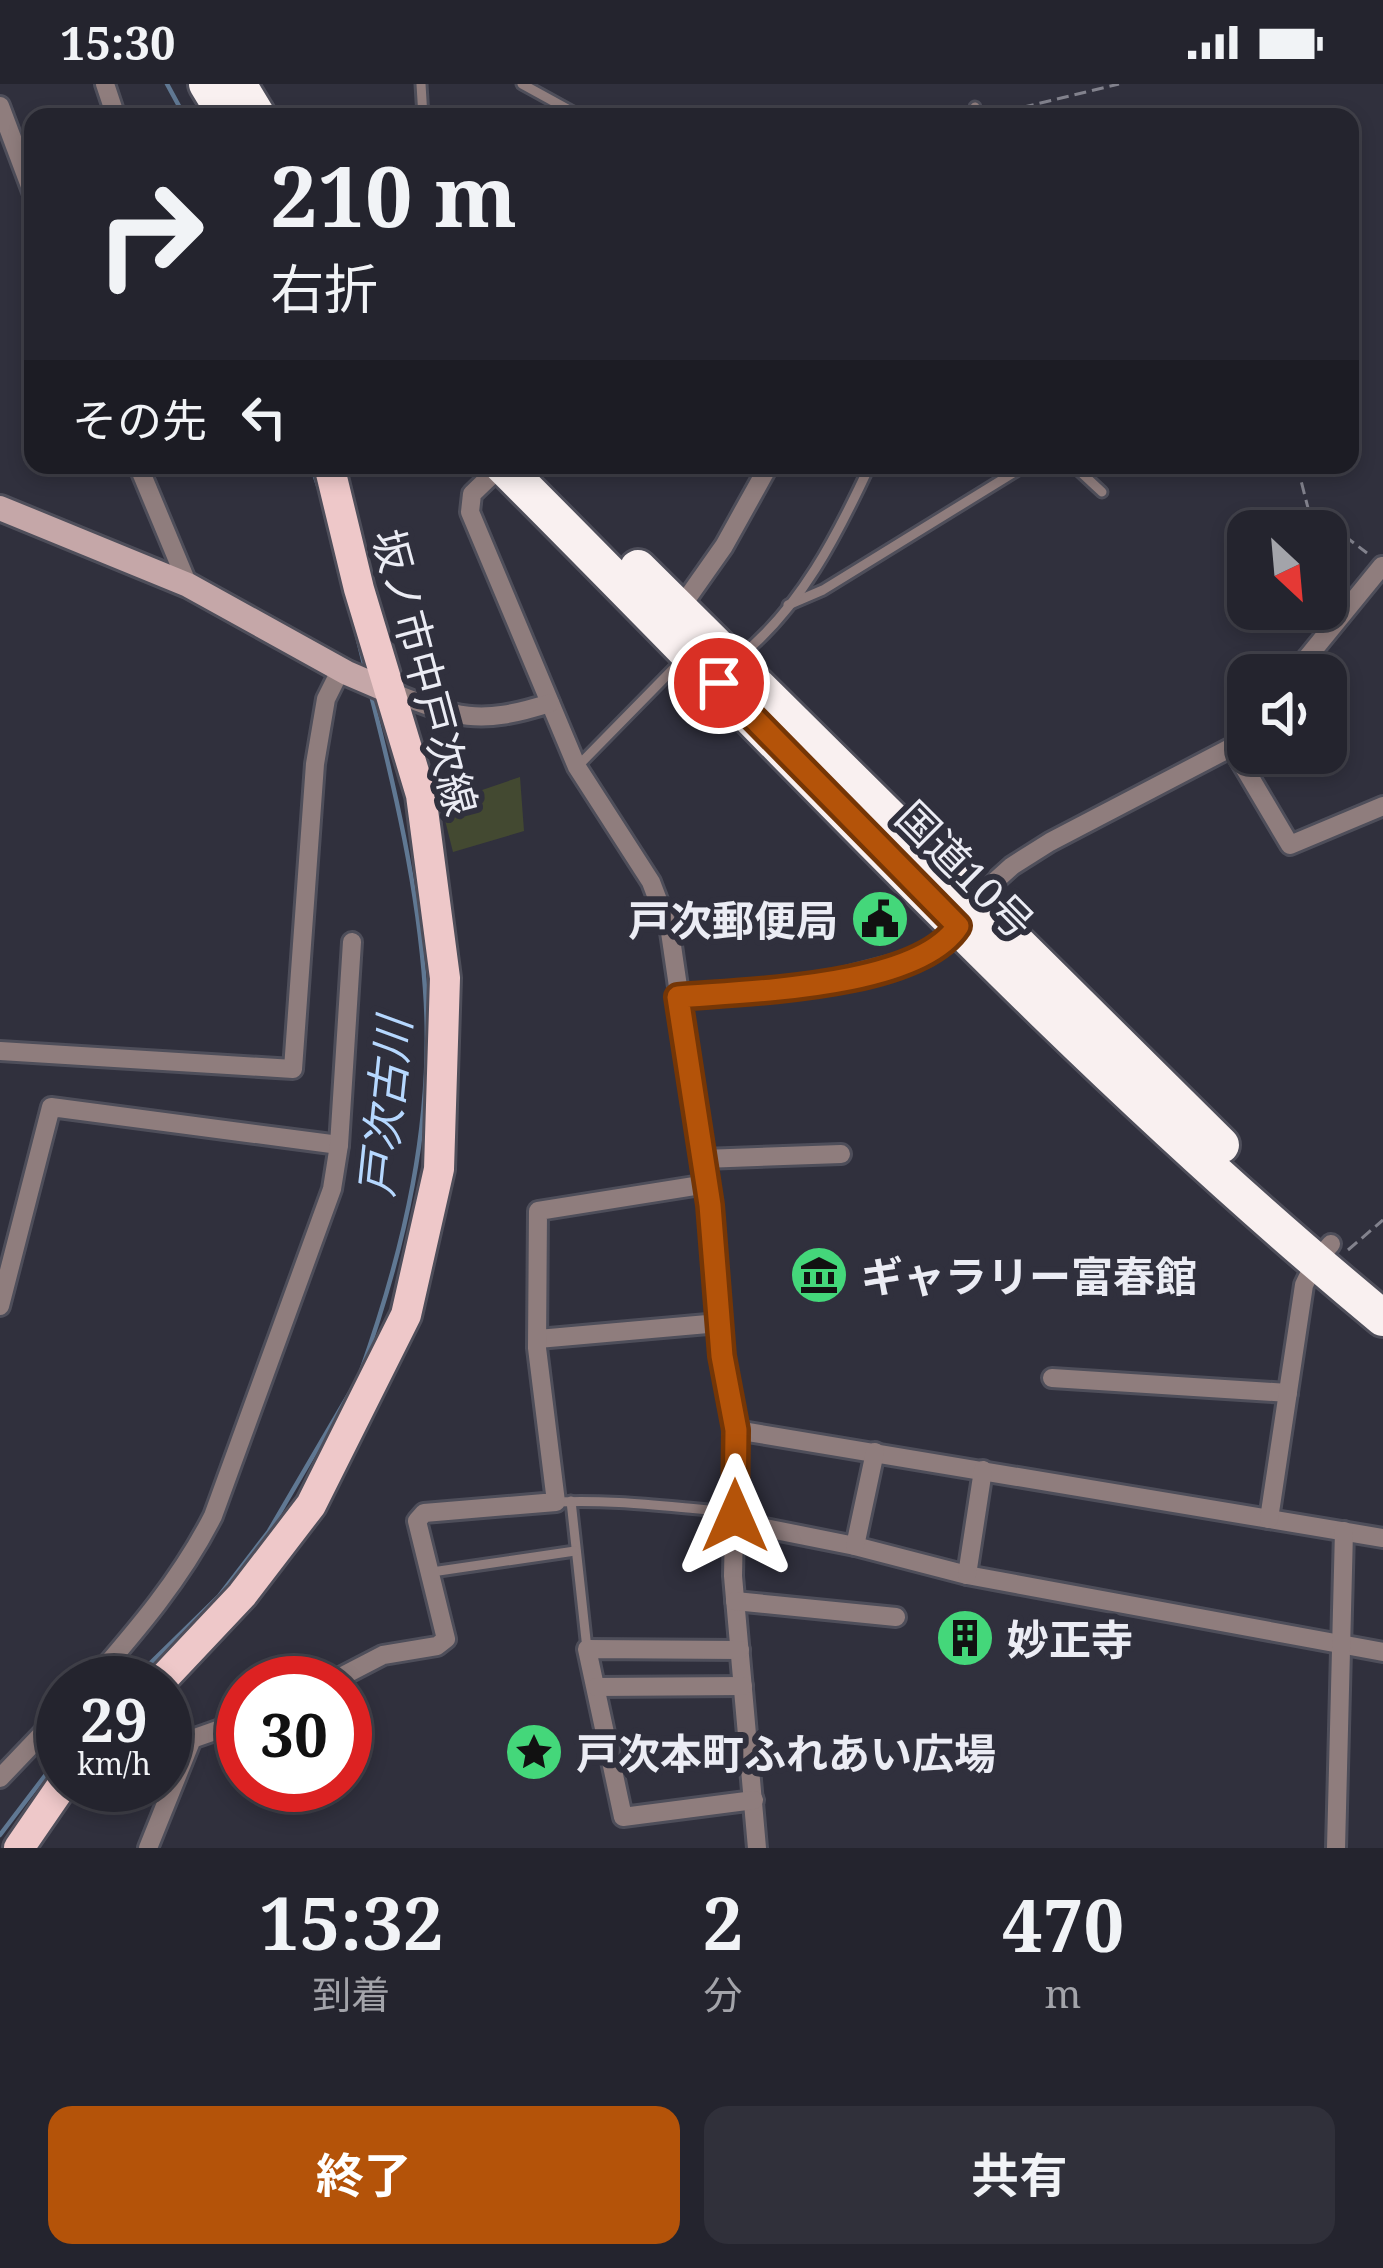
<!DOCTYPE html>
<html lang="ja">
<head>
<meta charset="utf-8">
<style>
	body { margin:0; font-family:"Noto Serif","Noto Sans JP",serif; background:#30303a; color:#f1f3f6; height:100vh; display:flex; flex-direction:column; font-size:45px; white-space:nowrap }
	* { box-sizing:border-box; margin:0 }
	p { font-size:39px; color:#a3a4aa }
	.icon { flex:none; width:66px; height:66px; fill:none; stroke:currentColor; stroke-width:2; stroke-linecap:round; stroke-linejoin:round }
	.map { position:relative; height:1764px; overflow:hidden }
	.sheet { display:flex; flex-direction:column; background:#24242e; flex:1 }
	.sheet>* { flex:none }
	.top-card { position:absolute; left:24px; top:24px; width:1335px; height:366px; border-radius:24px; box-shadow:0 6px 18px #0003,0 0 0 3px #41414a; background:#24242e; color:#f1f3f6; overflow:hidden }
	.needle { width:78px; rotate:154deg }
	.controls { position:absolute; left:1227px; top:426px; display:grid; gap:24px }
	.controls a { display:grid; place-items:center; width:120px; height:120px; border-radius:24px; background:#24242e; box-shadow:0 6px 18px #0003,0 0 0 3px #41414a; font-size:60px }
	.speed { position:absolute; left:36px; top:1572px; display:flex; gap:24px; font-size:60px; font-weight:700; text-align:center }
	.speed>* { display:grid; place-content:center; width:156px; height:156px; border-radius:50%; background:#24242e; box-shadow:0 6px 18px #0003,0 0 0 3px #41414a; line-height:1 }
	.speed small { font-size:30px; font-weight:400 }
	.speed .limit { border:18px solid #d22; background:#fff; color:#111 }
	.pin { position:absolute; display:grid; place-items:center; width:102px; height:102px; color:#fff; margin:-51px; border:6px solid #fff; border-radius:50%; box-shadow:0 3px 12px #0007 }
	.me { position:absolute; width:132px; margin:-66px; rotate:0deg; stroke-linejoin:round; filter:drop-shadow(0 0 9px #0008) }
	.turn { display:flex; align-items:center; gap:42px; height:252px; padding:0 48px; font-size:54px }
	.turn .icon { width:156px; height:156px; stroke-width:2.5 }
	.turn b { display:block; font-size:84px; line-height:102px }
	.then { display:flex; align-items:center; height:114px; padding:0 48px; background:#0003; gap:24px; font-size:45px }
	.eta { display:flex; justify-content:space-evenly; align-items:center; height:204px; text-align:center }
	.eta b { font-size:72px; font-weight:700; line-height:84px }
	.button { display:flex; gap:24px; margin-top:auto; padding:24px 48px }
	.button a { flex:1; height:138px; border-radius:24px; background:#b45309; color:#fff; font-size:48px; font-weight:700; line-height:138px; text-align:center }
	.button a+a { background:#30303a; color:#f1f3f6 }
	.status { display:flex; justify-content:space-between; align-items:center; height:84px; padding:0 60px; background:#24242e; direction:ltr }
	.status svg { height:33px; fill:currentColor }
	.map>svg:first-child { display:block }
</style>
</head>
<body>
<div class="status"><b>15:30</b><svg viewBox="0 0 49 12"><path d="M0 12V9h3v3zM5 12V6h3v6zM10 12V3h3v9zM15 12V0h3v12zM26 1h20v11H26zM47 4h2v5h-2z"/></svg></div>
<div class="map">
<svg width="1383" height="1764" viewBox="0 0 1383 1764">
	<rect width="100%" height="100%" fill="#30303d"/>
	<path fill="#434931" d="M520,693l4,54 -71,21 -12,-48z"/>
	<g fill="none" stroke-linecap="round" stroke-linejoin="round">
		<g stroke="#607893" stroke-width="4.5">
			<path d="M167,0l18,33"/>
			<path d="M311,381l10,29"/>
			<path d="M352,531l13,53"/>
			<path d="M360,1290c44,-123 75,-254 65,-386 -7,-100 -30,-200 -55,-297"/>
			<path d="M130,1599l89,-87 50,-65 86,-147"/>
			<path d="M0,1751l63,-83"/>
		</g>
		<g stroke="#4e4e5a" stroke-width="15">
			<g id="lane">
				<path d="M421,0l2,33"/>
				<path d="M522,0l60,33"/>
				<path d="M973,33l2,-10"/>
				<path d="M1073,381l29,27"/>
				<path d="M788,521l35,-15 203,-125"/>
				<path d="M739,573c61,-48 99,-123 131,-192"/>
				<path d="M577,683l105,-107"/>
				<path d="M571,1417l16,148"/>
				<path d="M556,1418c60,-3 119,6 179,10"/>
				<path d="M432,1488l143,-21"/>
			</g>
		</g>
		<g stroke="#4e4e5a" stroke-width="24">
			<g id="street">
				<path d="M105,0l11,33"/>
				<path d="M0,22l33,88"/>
				<path d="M138,381l50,120"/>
				<path d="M502,381l-30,29 -2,18 107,255 74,115 19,50 40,273 12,151 14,74 -3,146 24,272"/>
				<path d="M681,523l43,-61 45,-81"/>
				<path d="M1293,591l89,-109"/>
				<path d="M389,607c68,27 89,35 161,12"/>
				<path d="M1232,663l58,98 93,-39"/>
				<path d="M678,913l132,-11 117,-30 21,-14 24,-40 40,-36 38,-24 182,-95 16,-18"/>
				<path d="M0,967l293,18 22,-305 11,-65 15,-30"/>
				<path d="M703,1075l138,-5"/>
				<path d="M0,1222l51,-199 288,38"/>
				<path d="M538,1255l181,-16"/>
				<path d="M1052,1294l236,15"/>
				<path d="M736,1346l647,108"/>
				<path d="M1269,1435l35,-234 11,-23 16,-18"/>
				<path d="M735,1438l120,24 112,29 416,77"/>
				<path d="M855,1462l20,-94"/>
				<path d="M967,1491l16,-105"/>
				<path d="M735,1517l161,16"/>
				<path d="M740,1566l-153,-1 36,168 131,-17"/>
				<path d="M91,1599c46,-53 90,-104 122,-167l119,-327 7,-44 13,-203"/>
				<path d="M329,1599l54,-28 54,-9 9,-7 -29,-118 7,-8 132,-11 -19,-154 1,-137 169,-27"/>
				<path d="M596,1603l147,-1"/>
				<path d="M0,1694l63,-66"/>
				<path d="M148,1764l44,-109 51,-18"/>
				<path d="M1336,1764l8,-317"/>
			</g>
		</g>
		<g stroke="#4e4e5a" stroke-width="30">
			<path id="secondary" d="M0,424l188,77 159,88 42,18"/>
		</g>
		<g stroke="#4e4e5a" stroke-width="36">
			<g id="primary">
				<path d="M159,1599l83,-88 69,-90 95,-190 33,-146 6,-191 -24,-183 -62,-206 -30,-124"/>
				<path d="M19,1764l44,-64"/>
			</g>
		</g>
		<g stroke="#4e4e5a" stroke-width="42">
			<g id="highway">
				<path d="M207,0l20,33"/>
				<path d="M238,0l20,33"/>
				<path d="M502,381c289,288 566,593 881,853"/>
				<path d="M638,484l583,577"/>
			</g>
		</g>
		<g stroke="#82828d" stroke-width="3" stroke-dasharray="12 6" stroke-linecap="butt">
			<path d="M987,32l132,-32"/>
			<path d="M1297,381l11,43 59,45"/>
			<path d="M1348,1166l35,-30"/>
		</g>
		<use href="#lane" stroke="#8f7d7d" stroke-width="9"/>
		<use href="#street" stroke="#8f7d7d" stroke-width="18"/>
		<use href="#secondary" stroke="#c5a7a8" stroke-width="24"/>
		<use href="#primary" stroke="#eec8c9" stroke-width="30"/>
		<use href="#highway" stroke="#f9f0f0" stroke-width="36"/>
	</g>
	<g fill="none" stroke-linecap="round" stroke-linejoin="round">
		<g stroke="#753606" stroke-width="30">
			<path id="route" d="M719,599l239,243c-40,62 -210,65 -280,71l32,208 12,151 14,74 -1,86"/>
		</g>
		<use href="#route" stroke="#b45309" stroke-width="21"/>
	</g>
	<defs>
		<g id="civic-disc" transform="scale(3)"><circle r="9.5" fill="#44d77a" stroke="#30303d"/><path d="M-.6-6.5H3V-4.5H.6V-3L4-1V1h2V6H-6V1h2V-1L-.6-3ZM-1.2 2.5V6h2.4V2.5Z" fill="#111"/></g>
		<g id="museum-disc" transform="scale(3)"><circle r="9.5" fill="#44d77a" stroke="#30303d"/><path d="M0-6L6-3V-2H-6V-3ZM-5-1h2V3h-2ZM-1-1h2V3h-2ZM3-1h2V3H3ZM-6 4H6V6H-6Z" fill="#111"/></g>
		<g id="building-disc" transform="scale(3)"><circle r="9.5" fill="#44d77a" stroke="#30303d"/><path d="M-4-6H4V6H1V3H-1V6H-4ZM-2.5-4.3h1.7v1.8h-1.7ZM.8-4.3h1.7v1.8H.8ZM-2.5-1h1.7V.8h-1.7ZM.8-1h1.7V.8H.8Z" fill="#111"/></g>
		<g id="sight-disc" transform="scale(3)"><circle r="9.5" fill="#44d77a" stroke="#30303d"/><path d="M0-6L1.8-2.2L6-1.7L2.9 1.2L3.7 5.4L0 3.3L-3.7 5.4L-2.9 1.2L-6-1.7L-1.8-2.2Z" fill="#111"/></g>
	</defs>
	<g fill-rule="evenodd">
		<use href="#civic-disc" x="880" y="835"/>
		<use href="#museum-disc" x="819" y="1191"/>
		<use href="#building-disc" x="965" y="1554"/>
		<use href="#sight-disc" x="534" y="1668"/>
	</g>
	<g text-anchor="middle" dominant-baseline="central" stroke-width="12" stroke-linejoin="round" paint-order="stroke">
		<g font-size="42" fill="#ebecf4" stroke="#30303d">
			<text transform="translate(426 588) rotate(75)">坂ノ市中戸次線</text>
			<text transform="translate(966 785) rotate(45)">国道10号</text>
		</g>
		<g font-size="42" font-weight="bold" fill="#ebecf4" stroke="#30303d" text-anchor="start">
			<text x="838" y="835" text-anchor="end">戸次郵便局</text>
			<text x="861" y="1191">ギャラリー富春館</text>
			<text x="1007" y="1554">妙正寺</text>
			<text x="576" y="1668">戸次本町ふれあい広場</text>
		</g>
		<g font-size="45" font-style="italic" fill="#b6d8ff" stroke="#30303d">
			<text transform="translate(384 1023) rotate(-84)">戸次古川</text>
		</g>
	</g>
</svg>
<div class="controls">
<a><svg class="needle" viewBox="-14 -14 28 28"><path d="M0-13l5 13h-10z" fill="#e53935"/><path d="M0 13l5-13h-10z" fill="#a3a4aa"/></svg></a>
<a><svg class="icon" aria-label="sound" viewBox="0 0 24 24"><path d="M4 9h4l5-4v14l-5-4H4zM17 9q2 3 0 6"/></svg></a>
</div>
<div class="speed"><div>29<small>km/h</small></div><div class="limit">30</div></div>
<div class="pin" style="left:719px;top:599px;background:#d93025"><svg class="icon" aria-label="arrive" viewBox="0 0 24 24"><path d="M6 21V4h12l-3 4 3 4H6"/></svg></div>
<svg class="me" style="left:735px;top:1432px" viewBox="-20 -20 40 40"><path d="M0-17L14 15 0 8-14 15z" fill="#b45309" stroke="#fff" stroke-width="4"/></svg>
<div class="top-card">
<div class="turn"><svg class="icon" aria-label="right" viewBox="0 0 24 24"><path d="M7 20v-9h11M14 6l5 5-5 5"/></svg><div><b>210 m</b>右折</div></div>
<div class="then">その先<svg class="icon" aria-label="left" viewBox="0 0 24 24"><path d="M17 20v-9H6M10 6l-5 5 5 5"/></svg></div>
</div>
</div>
<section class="sheet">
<div class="eta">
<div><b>15:32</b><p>到着</p></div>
<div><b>2</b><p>分</p></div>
<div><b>470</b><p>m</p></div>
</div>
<div class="button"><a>終了</a><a>共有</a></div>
</section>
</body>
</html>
